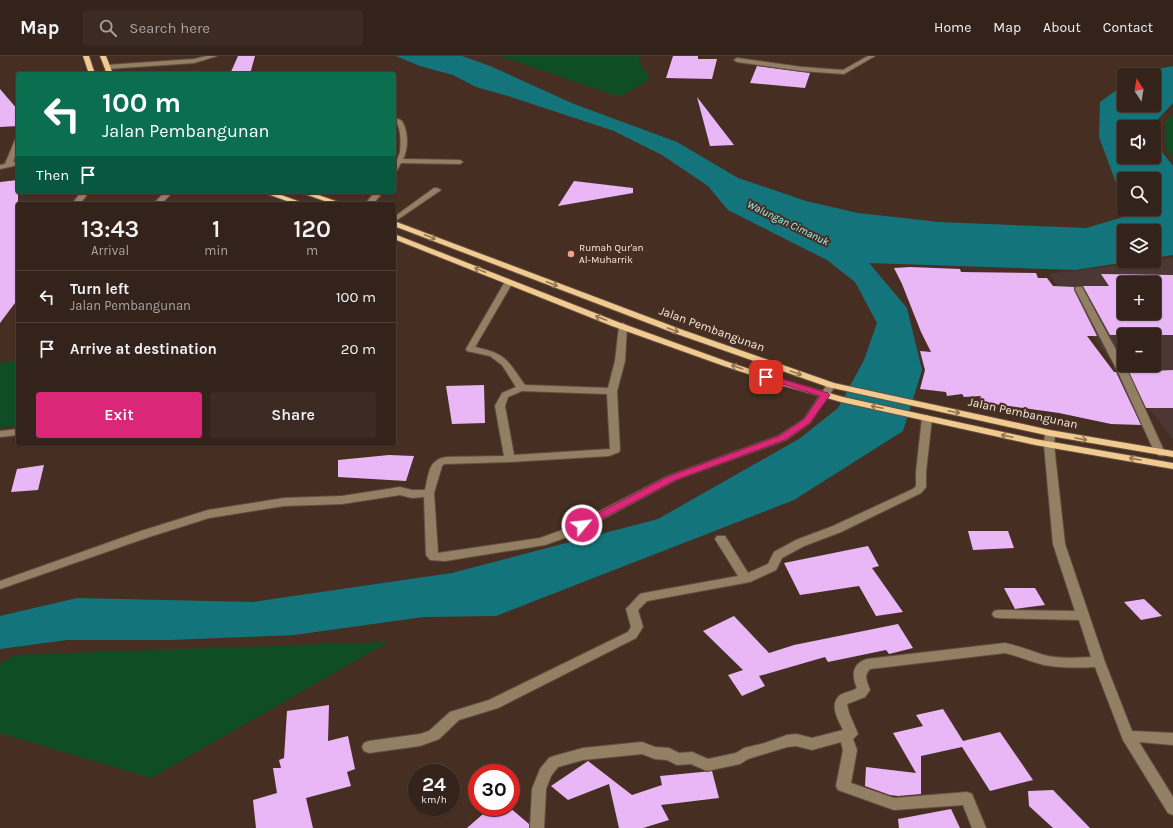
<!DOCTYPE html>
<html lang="en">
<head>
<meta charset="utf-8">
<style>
	body { margin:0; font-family:Karla,sans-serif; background:#3c2b23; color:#f1f3f6; height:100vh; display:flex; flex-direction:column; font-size:15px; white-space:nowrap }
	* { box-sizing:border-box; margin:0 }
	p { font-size:13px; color:#a9a4a2 }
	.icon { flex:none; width:22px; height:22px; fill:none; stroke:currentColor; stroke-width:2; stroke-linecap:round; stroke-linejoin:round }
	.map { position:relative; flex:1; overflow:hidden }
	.side { position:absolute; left:16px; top:146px; width:380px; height:244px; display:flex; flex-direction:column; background:#34231a; border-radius:4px; box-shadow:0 1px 3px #0004,0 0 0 1px #4e4039 }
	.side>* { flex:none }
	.top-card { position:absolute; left:16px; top:16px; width:380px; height:122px; border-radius:4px; box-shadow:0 1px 3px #0004,0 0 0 1px #4e4039; background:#0b6e4f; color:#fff; overflow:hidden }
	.needle { width:26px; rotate:348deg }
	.fabs { position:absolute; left:1117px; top:12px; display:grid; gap:8px }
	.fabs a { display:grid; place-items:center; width:44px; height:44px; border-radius:4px; background:#34231a; box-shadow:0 1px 3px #0004,0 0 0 1px #4e4039; font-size:20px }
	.speed { position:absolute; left:408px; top:708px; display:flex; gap:8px; font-size:20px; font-weight:700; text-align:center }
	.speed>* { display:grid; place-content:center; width:52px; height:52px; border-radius:50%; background:#34231a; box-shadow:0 1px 3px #0004,0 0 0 1px #4e4039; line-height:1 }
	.speed small { font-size:10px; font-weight:400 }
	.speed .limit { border:6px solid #d22; background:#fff; color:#111 }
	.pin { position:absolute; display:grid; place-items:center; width:34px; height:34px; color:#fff; margin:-17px; border-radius:8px; box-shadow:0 2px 6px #0006 }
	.me { position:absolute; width:44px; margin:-22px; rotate:62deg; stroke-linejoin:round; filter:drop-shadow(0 0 3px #0008) }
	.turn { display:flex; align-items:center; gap:14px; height:84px; padding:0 20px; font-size:18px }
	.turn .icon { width:52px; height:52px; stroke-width:2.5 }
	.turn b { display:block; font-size:28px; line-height:34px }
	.then { display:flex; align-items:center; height:38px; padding:0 20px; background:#0003; gap:8px; font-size:15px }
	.eta { display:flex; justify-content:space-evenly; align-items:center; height:68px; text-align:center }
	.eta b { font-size:24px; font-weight:600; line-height:28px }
	.cta { display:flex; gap:8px; margin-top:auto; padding:8px 20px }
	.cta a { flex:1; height:46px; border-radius:4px; background:#db2777; color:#fff; font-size:16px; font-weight:600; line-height:46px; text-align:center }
	.cta a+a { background:#3c2b23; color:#f1f3f6 }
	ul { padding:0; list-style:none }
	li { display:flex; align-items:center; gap:12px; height:52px; padding:0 20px; border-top:1px solid #4e4039 }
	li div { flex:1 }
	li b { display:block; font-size:15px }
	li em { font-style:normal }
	header { display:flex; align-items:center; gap:24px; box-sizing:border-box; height:56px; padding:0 20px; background:#34231a; border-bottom:1px solid #4e4039 }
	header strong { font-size:19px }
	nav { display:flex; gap:22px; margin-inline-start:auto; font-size:14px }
	.search { width:280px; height:36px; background:#3c2b23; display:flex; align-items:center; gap:10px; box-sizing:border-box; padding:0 14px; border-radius:4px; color:#a9a4a2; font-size:15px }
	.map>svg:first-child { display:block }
</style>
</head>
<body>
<header>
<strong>Map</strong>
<div class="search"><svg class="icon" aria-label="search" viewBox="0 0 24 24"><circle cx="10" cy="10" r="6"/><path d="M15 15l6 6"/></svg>Search here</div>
<nav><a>Home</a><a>Map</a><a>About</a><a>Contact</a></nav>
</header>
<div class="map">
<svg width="1173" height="772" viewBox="0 0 1173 772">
	<rect width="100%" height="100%" fill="#462f22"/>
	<path fill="#4c3735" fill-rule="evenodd" d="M1173,202v181l-76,-97 -48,-68zM1124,227h30v30h-30zM1124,279h30v30h-30z"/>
	<g fill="#0e4d26">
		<path d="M500,0h142l-4,4 12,19 -30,18z"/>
		<path d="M1173,58v43l-7,-8v-28z"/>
		<path d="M18,304v65l-18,3v-65z"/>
		<path d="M388,586l-237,136 -151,-45v-69l15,-9z"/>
	</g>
	<path fill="#13757b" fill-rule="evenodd" d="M396,0h66l28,10 84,38 103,38 61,36 68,23 52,12 81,9 147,6 41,-12 -2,-7h29v-30h-30v25l-25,-67 1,-35 24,-17v20h30v-30h-11l10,-5 20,-4v37l-15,16 1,29 14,18v89l-19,3v-27h-30v30h9l-58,9 -206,-7 38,45 15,62 -19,61 -109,69 -298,116 -73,1 -129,18 -123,5h-104l-67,9v-33l77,-18 175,4 200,-29 206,-54 141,-80 39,-31 26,-48 13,-37 -22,-41 -28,-22 -99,-50 -20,-24 -46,-31 -48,-24 -106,-35 -32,-9 -23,-12 -33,-9zM1124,71h30v30h-30z"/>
	<g fill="#e9b6f6" fill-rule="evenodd">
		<path d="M238,0h17l-5,18h-20z"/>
		<path d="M673,0h25v3h19l-5,20 -46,-1z"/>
		<path d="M757,10l45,6 8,1 -5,15 -55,-5z"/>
		<path d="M0,33l18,21v16l-18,1z"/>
		<path d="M697,41l37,48 -24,1z"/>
		<path d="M18,124v119l-18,24v-141z"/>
		<path d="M574,125l59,7v5l-75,13z"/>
		<path d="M910,211l50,2 1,3 75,1 2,5h9l6,8 21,1v3l23,46h-10l27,36h2l25,53 -30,-1 -52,-11 -80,-11 2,-6 -17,1 -2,-3 -15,2 -1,-4 -26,-3 5,-19 -5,-19 11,1 -10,-20 -19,-48 -8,-16z"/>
		<path d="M1101,218l72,1v60h-63l-27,-49h26zM1124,227h30v30h-30z"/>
		<path d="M1173,314v38h-27l-17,-36z"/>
		<path d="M484,329l1,38 -33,1 -6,-38z"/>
		<path d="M389,399l25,1 -8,25 -68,-4v-17z"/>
		<path d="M44,409l-6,25 -27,2 6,-23z"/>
		<path d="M968,475h40l6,17 -41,2z"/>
		<path d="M868,490l11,20 -7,2 31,44 -27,4 -17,-30 -59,9 -16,-32z"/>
		<path d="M1004,532h31l10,17 -30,4z"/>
		<path d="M1144,543l18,17 -21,4 -17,-18z"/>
		<path d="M734,560l35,37 25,-8 104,-21 15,24 -24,6 -3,-4 -58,12 -3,-5 -66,19 6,10 -23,10 -14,-21 15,-5 -40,-39z"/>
		<path d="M329,649l-1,36 20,-5 7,33 -8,3 4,14 -45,12 7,30h-57l-3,-28 24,-7 -4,-25h8l-2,-8 5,-2 3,-47z"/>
		<path d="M943,653l20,32 37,-9 33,48 -43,11 -28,-44 -41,9v38l-23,2 -8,-1 -25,-9 1,-19 50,6 -23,-40 30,-7 -7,-11z"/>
		<path d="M588,705l44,34 30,-10 -2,-9 52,-5 7,27 -58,7 8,15 -26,8h-24l-10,-44 -41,16 -17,-14z"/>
		<path d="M1053,734l37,38h-37l-24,-22 -1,-15z"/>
		<path d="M491,751h18l20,17v4h-62z"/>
		<path d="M951,753l9,19h-61l-1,-9z"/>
	</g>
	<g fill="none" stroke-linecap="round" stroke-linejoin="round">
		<g stroke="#634d41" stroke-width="2">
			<g id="minor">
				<path d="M207,0h10l-23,7 -87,6 -3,-2 3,-2 87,-6z"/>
				<path d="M868,0h7l-31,18 -42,-3 -65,-9 -3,-2 3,-2 65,9 41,3z"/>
				<path d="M394,61l8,4c6,10 7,27 1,38l57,1 3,2 -3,2 -59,-1 -5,9 -2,1c0,-11 4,-13 6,-21 1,-9 1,-21 -3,-29l-3,-2z"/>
				<path d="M18,82v10l-5,14 5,-1v4l-18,4v-4l5,-1 10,-24z"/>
				<path d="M434,132h3l4,2 -47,32v-5z"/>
				<path d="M81,136h8l-9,12h-8z"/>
				<path d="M165,136h8l-12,12h-8z"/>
				<path d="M375,136h8l-10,12h-8z"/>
				<path d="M506,224h3l4,2 -38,65c32,7 32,13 50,38l83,3 7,-27 4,-35 4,-3 4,3 -2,35 -8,30 3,59 -1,2 -10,4 -99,6 -66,2 -2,2 -8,27 4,60 102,-15 25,-9 103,-53 110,-40 26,-17 24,-36 3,-1 5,3 -26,38 -24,17 -110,40 -103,55 -28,10 -100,16 -15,-1 -4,-5 -2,-58 -12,1 -12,-3 -58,9 -58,2 -75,12 -60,19 -149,52v-8l141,-50 67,-21 76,-12 58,-2 58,-9 12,3h13c4,-16 3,-30 21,-33l58,-1 -9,-50 7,-13 14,-6 -14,-22 -12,-9 -23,-5 -1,-2zM522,335l85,3 3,55 -96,6 -9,-49 3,-9z"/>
				<path d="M1076,231h6l1,2 46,85 36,79 -1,2 -4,1 -5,-3 -36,-79 -44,-85z"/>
				<path d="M927,359l5,3 -6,54v15l-5,6 -80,39 -37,14 -22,12 -6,12 -26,12 -103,19 -9,9 5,17 -7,11 -138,70 -39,12 -20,19 -19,7 -51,7 -5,-2 -2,-4 2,-4 5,-2 51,-7 9,-3 21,-19 39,-12 139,-68 3,-5 -5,-18 14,-15 4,-1 94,-17 -23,-37 2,-3h8l23,37 20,-9 6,-12 22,-12 37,-14 80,-37 3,-3v-14l6,-54z"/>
				<path d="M18,373v6l-18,2v-6z"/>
				<path d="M1050,374l5,3 -1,12 11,99 40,118 27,69 41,2v12l-34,-3 34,55v18l-5,-2 -45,-73 -28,-73c-17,1 -34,1 -51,-2 -13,-3 -25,-9 -39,-12l-135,16c-7,7 -3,12 0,21l-5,7 -18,7 2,9 9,21 -5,5 4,11 -6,33 43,15 73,-6 5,2 14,34h-14l-9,-23 -69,5 -56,-20 -2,-4 7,-36 -2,-8 -29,8 -16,-4 -9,1 -39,12 -8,5 -33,7 -16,-7 -14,1 -10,-5 -12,-1 -13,-5 -59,6 -25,7 -7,9 -5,13 -2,39h-14l2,-39 8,-20 9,-11 5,-2 29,-8 59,-6 13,5 14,1 10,5 13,-1 16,7 28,-6 8,-5 21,-5 22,-8 9,-1 16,4 31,-8c-4,-9 -14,-24 -4,-34 4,-4 13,-4 18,-8 -5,-12 -6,-24 10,-29l138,-16c14,3 26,8 39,12 15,4 32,3 47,2l-12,-37 -81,-2 -4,-1 -2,-3 2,-3 4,-1 77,1 -22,-67 -9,-99 1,-12z"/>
			</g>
		</g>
		<g stroke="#634d41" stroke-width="2">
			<g id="major">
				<path d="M83,0h6l6,18h-6z"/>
				<path d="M100,0h6l7,18h-6z"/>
				<path d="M262,136h11l33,12h-11z"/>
				<path d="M299,136h11l34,12h-11z"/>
				<path d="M394,165l286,108 154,54 216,47 123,21v6l-123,-21 -222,-49 -154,-54 -280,-107z"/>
				<path d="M394,178l224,88 113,41 56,18 56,16 192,42 138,24v6l-138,-24 -194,-43 -60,-17 -57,-19 -112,-40 -218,-87z"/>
			</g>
		</g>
		<use href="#minor" fill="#938064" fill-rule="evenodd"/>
		<use href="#major" fill="#f0ca8e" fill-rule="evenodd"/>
	</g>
	<defs><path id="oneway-shaft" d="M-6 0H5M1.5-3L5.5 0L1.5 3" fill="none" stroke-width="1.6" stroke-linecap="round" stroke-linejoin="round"/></defs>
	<g stroke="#927553">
		<use href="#oneway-shaft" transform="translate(430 181) rotate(21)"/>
		<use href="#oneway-shaft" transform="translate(480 214) rotate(-158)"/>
		<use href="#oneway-shaft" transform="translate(552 228) rotate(21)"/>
		<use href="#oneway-shaft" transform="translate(601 262) rotate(-159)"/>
		<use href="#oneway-shaft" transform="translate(673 274) rotate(20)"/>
		<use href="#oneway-shaft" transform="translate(737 311) rotate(-161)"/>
		<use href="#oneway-shaft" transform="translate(796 317) rotate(19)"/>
		<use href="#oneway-shaft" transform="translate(877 351) rotate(-168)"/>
		<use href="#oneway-shaft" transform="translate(954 356) rotate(12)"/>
		<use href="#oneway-shaft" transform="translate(1007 380) rotate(-168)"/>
		<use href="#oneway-shaft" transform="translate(1081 383) rotate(10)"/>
		<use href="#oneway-shaft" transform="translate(1135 403) rotate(-170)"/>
	</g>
	<path fill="#db2777" stroke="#8e194d" d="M766,318l62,19 2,2 -20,28 -25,17 -109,40 -90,47h-7l-2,-2 2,-2 90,-47 110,-40 25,-17 16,-23 -57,-18 -1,-1 1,-2z"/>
	<circle fill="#f59d8f" stroke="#462f22" stroke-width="1.5" cx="571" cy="198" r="4"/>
	<g text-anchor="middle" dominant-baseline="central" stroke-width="4" stroke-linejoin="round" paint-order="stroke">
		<g font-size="10" fill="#faebe3" stroke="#462f22" text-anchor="start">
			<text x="579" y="192">Rumah Qur'an<tspan x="579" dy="12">Al-Muharrik</tspan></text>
		</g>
		<g font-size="11" font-style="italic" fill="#a2f4fb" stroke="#462f22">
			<text transform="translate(788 167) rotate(26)">Walungan Cimanuk</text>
		</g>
		<g font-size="12" fill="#faebe3" stroke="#462f22">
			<text transform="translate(712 273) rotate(20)">Jalan Pembangunan</text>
			<text transform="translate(1023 357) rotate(12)">Jalan Pembangunan</text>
		</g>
	</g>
</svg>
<div class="fabs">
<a><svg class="needle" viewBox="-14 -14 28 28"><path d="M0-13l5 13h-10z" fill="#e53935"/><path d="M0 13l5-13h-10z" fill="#a9a4a2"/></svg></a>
<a><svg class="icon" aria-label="sound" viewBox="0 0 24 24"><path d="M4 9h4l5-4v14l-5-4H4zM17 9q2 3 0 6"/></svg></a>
<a><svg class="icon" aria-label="search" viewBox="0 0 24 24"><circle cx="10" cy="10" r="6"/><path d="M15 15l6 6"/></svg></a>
<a><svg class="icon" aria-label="layers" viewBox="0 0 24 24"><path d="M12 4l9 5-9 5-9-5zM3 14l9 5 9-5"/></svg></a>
<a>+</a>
<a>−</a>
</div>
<div class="speed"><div>24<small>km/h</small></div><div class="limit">30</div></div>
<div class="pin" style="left:766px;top:321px;background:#d93025"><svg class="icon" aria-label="arrive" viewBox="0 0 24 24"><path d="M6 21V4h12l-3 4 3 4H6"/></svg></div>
<svg class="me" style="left:582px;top:469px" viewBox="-20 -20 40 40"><circle r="17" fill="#db2777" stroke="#fff" stroke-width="3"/><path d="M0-11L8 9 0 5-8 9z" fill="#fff"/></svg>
<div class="top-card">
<div class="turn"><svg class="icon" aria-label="left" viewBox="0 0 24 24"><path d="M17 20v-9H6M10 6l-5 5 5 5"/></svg><div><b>100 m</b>Jalan Pembangunan</div></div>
<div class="then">Then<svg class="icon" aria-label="arrive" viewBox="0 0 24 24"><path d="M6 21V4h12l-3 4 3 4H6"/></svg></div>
</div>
<section class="side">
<div class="eta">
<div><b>13:43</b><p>Arrival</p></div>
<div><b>1</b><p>min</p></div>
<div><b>120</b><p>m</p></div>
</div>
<ul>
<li><svg class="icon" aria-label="left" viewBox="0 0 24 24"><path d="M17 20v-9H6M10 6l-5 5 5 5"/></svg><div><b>Turn left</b><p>Jalan Pembangunan</p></div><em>100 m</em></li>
<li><svg class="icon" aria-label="arrive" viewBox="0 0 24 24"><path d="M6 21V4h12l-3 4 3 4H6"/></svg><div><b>Arrive at destination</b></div><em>20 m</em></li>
</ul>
<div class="cta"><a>Exit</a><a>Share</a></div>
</section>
</div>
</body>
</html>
